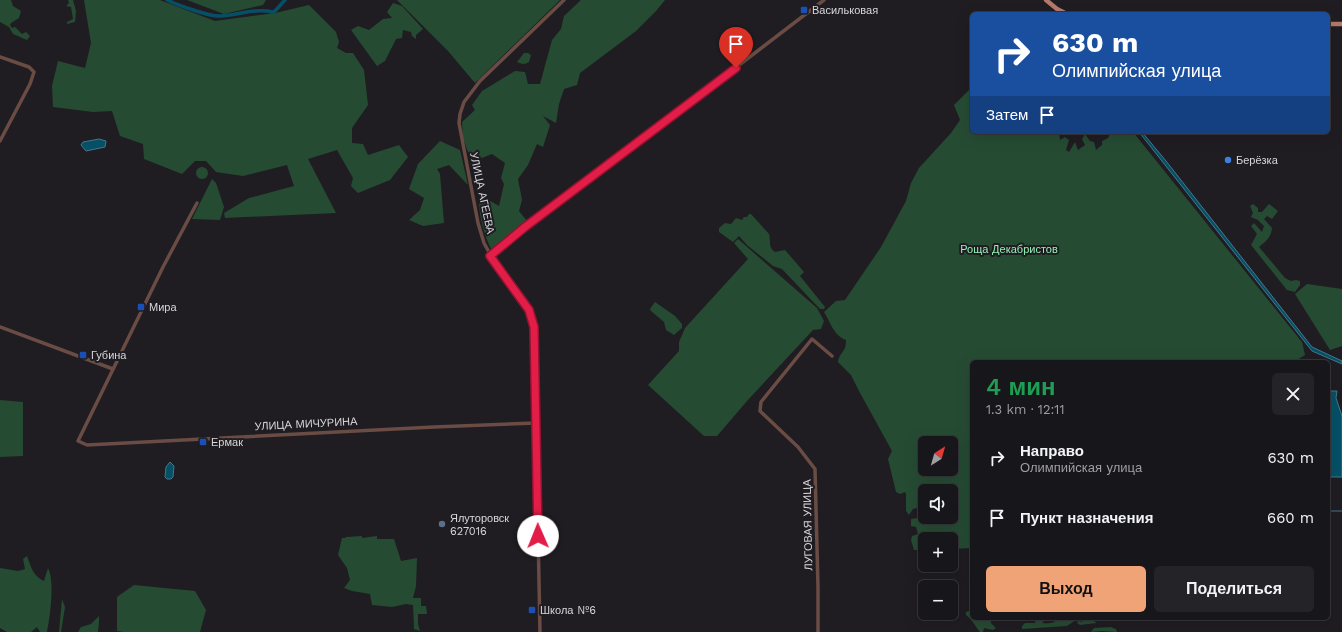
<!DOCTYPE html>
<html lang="ru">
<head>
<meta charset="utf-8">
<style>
	body { margin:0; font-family:"Work Sans",sans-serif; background:#242327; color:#f1f3f6; height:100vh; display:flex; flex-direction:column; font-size:15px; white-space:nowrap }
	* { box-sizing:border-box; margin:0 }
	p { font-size:13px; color:#9e9fa2 }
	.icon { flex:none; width:22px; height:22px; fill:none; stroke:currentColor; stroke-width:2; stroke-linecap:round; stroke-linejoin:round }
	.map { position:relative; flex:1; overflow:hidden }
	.drawer { position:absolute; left:970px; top:360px; width:360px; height:260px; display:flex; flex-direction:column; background:#17161a; border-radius:6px; box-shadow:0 4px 16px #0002,0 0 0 1px #363539 }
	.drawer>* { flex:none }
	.banner { position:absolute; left:970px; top:12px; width:360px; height:122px; border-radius:6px; box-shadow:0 4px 16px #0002,0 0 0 1px #363539; background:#1a4fa0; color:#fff; overflow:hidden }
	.needle { width:26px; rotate:37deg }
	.buttons { position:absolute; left:918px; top:436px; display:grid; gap:8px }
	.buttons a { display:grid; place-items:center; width:40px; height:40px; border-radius:6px; background:#17161a; box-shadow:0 4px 16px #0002,0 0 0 1px #363539; font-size:20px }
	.pin { position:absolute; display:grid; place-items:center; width:34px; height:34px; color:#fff; margin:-41px -17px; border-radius:50% 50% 50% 0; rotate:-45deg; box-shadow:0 0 4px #0007 }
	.pin .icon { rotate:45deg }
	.me { position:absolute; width:44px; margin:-22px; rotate:359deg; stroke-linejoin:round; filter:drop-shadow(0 0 3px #0008) }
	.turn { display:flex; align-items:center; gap:14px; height:84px; padding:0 16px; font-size:18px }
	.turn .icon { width:52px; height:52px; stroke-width:2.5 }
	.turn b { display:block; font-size:28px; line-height:34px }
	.then { display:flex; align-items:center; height:38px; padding:0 16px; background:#0003; gap:8px; font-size:15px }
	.round { display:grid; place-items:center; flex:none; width:42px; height:42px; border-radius:6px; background:#242327 }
	.head { display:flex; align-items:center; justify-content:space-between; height:68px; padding:0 16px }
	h1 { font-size:24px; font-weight:600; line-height:30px; color:#1e9e55 }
	.primary-button { display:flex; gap:8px; margin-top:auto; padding:8px 16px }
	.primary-button a { flex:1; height:46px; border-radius:6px; background:#efa377; color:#111; font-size:16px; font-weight:600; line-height:46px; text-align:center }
	.primary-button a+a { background:#242327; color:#f1f3f6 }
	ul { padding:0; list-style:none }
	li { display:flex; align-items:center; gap:12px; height:60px; padding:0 16px }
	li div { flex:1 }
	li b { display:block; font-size:15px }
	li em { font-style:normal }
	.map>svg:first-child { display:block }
</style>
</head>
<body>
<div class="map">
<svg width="1342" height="632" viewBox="0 0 1342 632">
	<rect width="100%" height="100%" fill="#1f1d22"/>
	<g fill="#264b33" fill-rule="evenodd">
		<path d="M0,0h11l2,6 8,5 -2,7 -8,5 -1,2 2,3 3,-1 7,7 4,-2 4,4 -3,4 -14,-6 -4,-7 -9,-5z"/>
		<path d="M68,0h5l3,11 -1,11 -8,2v-2l6,-3 -2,-12 -5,-1 3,-3z"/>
		<path d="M84,0h76l55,21 60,-8 34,-8 27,27 3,10 -2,6 9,5h7l11,17 4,35 -16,23v15l11,1 5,11 31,-10 9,12 -18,23 -32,13 -7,-7 2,-8 -16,-28 -29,9 28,54 -111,5 -1,-5 25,-15 45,-12 -7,-21 -44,11 -27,-4 -10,-11h-11l-13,13 -38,-15 -1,-15 -23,-8 -8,-25 -19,1 -40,-5 -1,-21 6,-25 27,7 6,-25z"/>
		<path d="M187,0h79l-3,5 -39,9z"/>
		<path d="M397,0h163l-85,83 -27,-32z"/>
		<path d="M581,0h84l-9,11 -20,20 -56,42 -3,12 -13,4 -5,15 -3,19 -13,-7 7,9 -7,22 -6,-3 -9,21 -10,14 4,21 -3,11 8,10 -36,28c-7,-15 -11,-29 -12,-46l6,-5 14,8 5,-22 -3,-6 4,-15 -13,-9 -10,4 -14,-6 -5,-14 -1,-16 13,-12 -3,-5 10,-14 33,-20 10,1 3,12h12l12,-44 9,-11 3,-13z"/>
		<path d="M393,3l9,3 21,23 -7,6v4l-4,-3 -1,-4 -8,-2 -1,8 -6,1 -11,22 -8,5 -26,-36 7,-4 11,4 14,-11 9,-1 -5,-6z"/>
		<path d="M524,53h4l3,2 -2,7c-4,3 -8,2 -12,0z"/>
		<path d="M972,87v45h74v2l4,-1 1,-1h8l1,8 5,-3 4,3 -3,10 3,2 6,-10 3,8 7,-5 -3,-6 3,-5 5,7 4,1 2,8 6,-5v-4l6,-3 3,-6h22l169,210 3,13 -11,7h-322v186l-21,1v-10h-26v11h-11l-3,-10 1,-4 6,-2 -2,-7 -5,-1v-7l6,-1 3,-1 -1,-8 -2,-1 -4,1 -4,6 -3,-4v-17l-1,-2 -5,2 -4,-2 -8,-33 4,-8 -33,-60 -8,-16 -13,-13c2,-11 8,-9 8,-22 -13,-5 -15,-17 -22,-28l12,-11 9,-1 36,-53 25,-46 5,-18 8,-15 32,-35 9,-13 -6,-15zM925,443h26v26h-26zM925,491h26v26h-26z"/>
		<path d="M440,141l20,9 8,35 -19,-20 -12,4 3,5 4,49 -21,3 -14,-6 11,-10 4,-12 -15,-9 9,-25z"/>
		<circle cx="202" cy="173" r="6"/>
		<path d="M212,179l4,4 8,24 -4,13 -28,-1z"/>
		<path d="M1253,204l5,4v4h4l7,-8 9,7 -6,8 -5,-3 -3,3 8,9c-1,10 -6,13 -13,19l26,31 6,3 5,-1 4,1v4l-5,7 -8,-2 -36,-45 6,-11 -6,-8 3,-3 8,9 2,-6 -6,-6 -7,-3 2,-4 -3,-7z"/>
		<path d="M749,214h2l18,20c2,7 -1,14 6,18l10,-2 19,22 -4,4 25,31 -1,2h-4l-38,-40 -9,-3 -26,-21 -8,-9 -6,6 -14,-10v-4l6,-5 6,1 5,-6 6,2 2,-3h3z"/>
		<path d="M738,239l79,69 7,13 -3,8 -8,1 -66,71 -30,35h-13l-56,-51 31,-34v-9l6,-14 63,-69 -14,-16z"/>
		<path d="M1307,284l35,5v57l-12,4 -35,-56z"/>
		<path d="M655,302l20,14 7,8v4l-8,7 -8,-5 -2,-8 -13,-11 -1,-2z"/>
		<path d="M0,400l23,2v54l-23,1z"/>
		<path d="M362,536v2l15,-2v3h17l7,22 16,-3 -1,28 -3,12h8v8h5l1,8h-9v10l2,7 -6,-2 -1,-24 -7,-1 -14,3 -20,-2 -2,-11 -18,-3 -8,-3 6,-8 -3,-12 -9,-13 4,-17h3l1,-1z"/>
		<path d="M27,556c4,11 6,20 17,25l4,-13c7,13 2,49 -1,64h-7l-3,-5 -6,5h-24l-7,-4v-60l18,3 7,-2 -2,-10z"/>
		<path d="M134,585l61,6 11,19 -6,22h-76l-7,-1v-34z"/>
		<path d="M62,599l3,8 -4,25h-2z"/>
		<path d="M969,611l3,2v5h19v5l5,5 -3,2 -9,-2 -1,4h-3c-5,-6 -8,-13 -14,-17v-3z"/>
		<path d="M99,616v6l-1,10h-20l3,-5 10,-3z"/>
		<path d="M1032,618h15l-5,5c8,1 12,0 17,-5h20l-12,8 -45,3v-3l3,-3h11z"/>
		<path d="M1089,618l8,5 -17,2 -3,-2 1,-2 4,1 2,-3z"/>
		<path d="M1111,627l5,2 1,3 -15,-1 -11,1 3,-4z"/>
	</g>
	<g fill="#055067" stroke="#44788a">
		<path d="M1139,132h3l24,29 146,186 30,14v3l-30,-13z"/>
		<path d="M99,139l7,2 -1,6 -19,4 -5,-6 2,-3z"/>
		<path d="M1328,391h9l-1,7 6,18v61h-14z"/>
		<path d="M170,462l4,4 -1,11 -2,2h-4l-2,-2 1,-10z"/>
	</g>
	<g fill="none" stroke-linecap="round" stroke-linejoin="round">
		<path stroke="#44788a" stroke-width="1" d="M1328,511h14"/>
		<path stroke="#055067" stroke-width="3.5" d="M167,0c10,5 44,17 53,16 18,-1 34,-8 53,-4l2,-1 10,-11"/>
		<g stroke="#6a4c44" stroke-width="3.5">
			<path d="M0,57l29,10 5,5 -4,12 -30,57"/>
			<path d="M197,203l-34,64 -85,174 9,4 347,-18 102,-4"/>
			<path d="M490,256l35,-29 68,-50 231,-177"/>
			<path d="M0,327l113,42"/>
			<path d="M540,632l-6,-305 -5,-17 -33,-45 -12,-22 -6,-20 -19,-100 1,-9 4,-12 16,-21 84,-81"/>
			<path d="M818,632v-45l-3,-118 -17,-22 -38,-36 1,-9 51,-63 20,17"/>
		</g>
		<g stroke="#b57969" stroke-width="4.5">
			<path d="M1046,0l11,9 10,5"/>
			<path d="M1328,24h14"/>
		</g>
	</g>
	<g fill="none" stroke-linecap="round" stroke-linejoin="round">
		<g stroke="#92132f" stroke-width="10">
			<path id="route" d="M538,536l-4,-209 -5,-17 -39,-54 35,-29 211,-159"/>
		</g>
		<use href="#route" stroke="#e11d48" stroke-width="7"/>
	</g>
	<g fill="#1a4fb4" stroke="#1f1d22" stroke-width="1.5">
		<rect x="800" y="6" width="8" height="8" rx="2"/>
		<rect x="137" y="303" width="8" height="8" rx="2"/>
		<rect x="79" y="351" width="8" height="8" rx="2"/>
		<rect x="199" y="438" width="8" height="8" rx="2"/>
		<rect x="528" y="606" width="8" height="8" rx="2"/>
	</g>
	<circle fill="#3f7fe0" stroke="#1f1d22" stroke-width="1.5" cx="1228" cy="160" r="4"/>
	<circle fill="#5c6f8a" stroke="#1f1d22" stroke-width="1.5" cx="442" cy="524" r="4"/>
	<g text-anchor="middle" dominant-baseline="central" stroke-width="4" stroke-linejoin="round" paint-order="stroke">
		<g font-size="11" fill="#d7d7da" stroke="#1f1d22" text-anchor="start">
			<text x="812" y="10">Васильковая</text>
			<text x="1236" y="160">Берёзка</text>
			<text x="149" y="307">Мира</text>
			<text x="91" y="355">Губина</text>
			<text x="211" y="442">Ермак</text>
			<text x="450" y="518">Ялуторовск<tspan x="450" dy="13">627016</tspan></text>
			<text x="540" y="610">Школа №6</text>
		</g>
		<g font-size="11" fill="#d7d7da" stroke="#1f1d22">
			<text transform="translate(482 193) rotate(78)">УЛИЦА АГЕЕВА</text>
			<text transform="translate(306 424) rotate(-3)">УЛИЦА МИЧУРИНА</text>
			<text transform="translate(808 525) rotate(-91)">ЛУГОВАЯ УЛИЦА</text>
		</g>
		<g font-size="11" fill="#93f0b2" stroke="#1f1d22">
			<text x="1009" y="249">Роща Декабристов</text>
		</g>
	</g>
</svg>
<div class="buttons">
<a><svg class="needle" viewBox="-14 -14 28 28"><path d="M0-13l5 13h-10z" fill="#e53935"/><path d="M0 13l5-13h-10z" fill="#9e9fa2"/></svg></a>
<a><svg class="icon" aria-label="sound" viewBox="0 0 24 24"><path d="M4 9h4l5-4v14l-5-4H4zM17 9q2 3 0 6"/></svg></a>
<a>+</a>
<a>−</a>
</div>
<div class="pin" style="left:736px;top:68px;background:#d93025"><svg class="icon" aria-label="arrive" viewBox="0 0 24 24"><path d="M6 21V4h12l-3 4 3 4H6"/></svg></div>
<svg class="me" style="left:538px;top:536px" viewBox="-20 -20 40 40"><circle r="19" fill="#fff"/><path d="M0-13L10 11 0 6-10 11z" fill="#e11d48"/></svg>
<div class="banner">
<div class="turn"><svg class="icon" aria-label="right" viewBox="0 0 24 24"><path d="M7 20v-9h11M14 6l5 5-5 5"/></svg><div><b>630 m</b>Олимпийская улица</div></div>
<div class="then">Затем<svg class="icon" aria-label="arrive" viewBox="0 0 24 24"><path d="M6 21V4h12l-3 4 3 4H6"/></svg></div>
</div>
<section class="drawer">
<div class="head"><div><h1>4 мин</h1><p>1.3 km · 12:11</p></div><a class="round"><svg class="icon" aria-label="close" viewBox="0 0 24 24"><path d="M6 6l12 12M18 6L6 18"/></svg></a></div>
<ul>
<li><svg class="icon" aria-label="right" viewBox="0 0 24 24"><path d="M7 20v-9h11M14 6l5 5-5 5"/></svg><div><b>Направо</b><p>Олимпийская улица</p></div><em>630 m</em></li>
<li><svg class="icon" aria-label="arrive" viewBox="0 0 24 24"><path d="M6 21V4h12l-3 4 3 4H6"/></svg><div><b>Пункт назначения</b></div><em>660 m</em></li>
</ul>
<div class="primary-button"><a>Выход</a><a>Поделиться</a></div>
</section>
</div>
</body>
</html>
